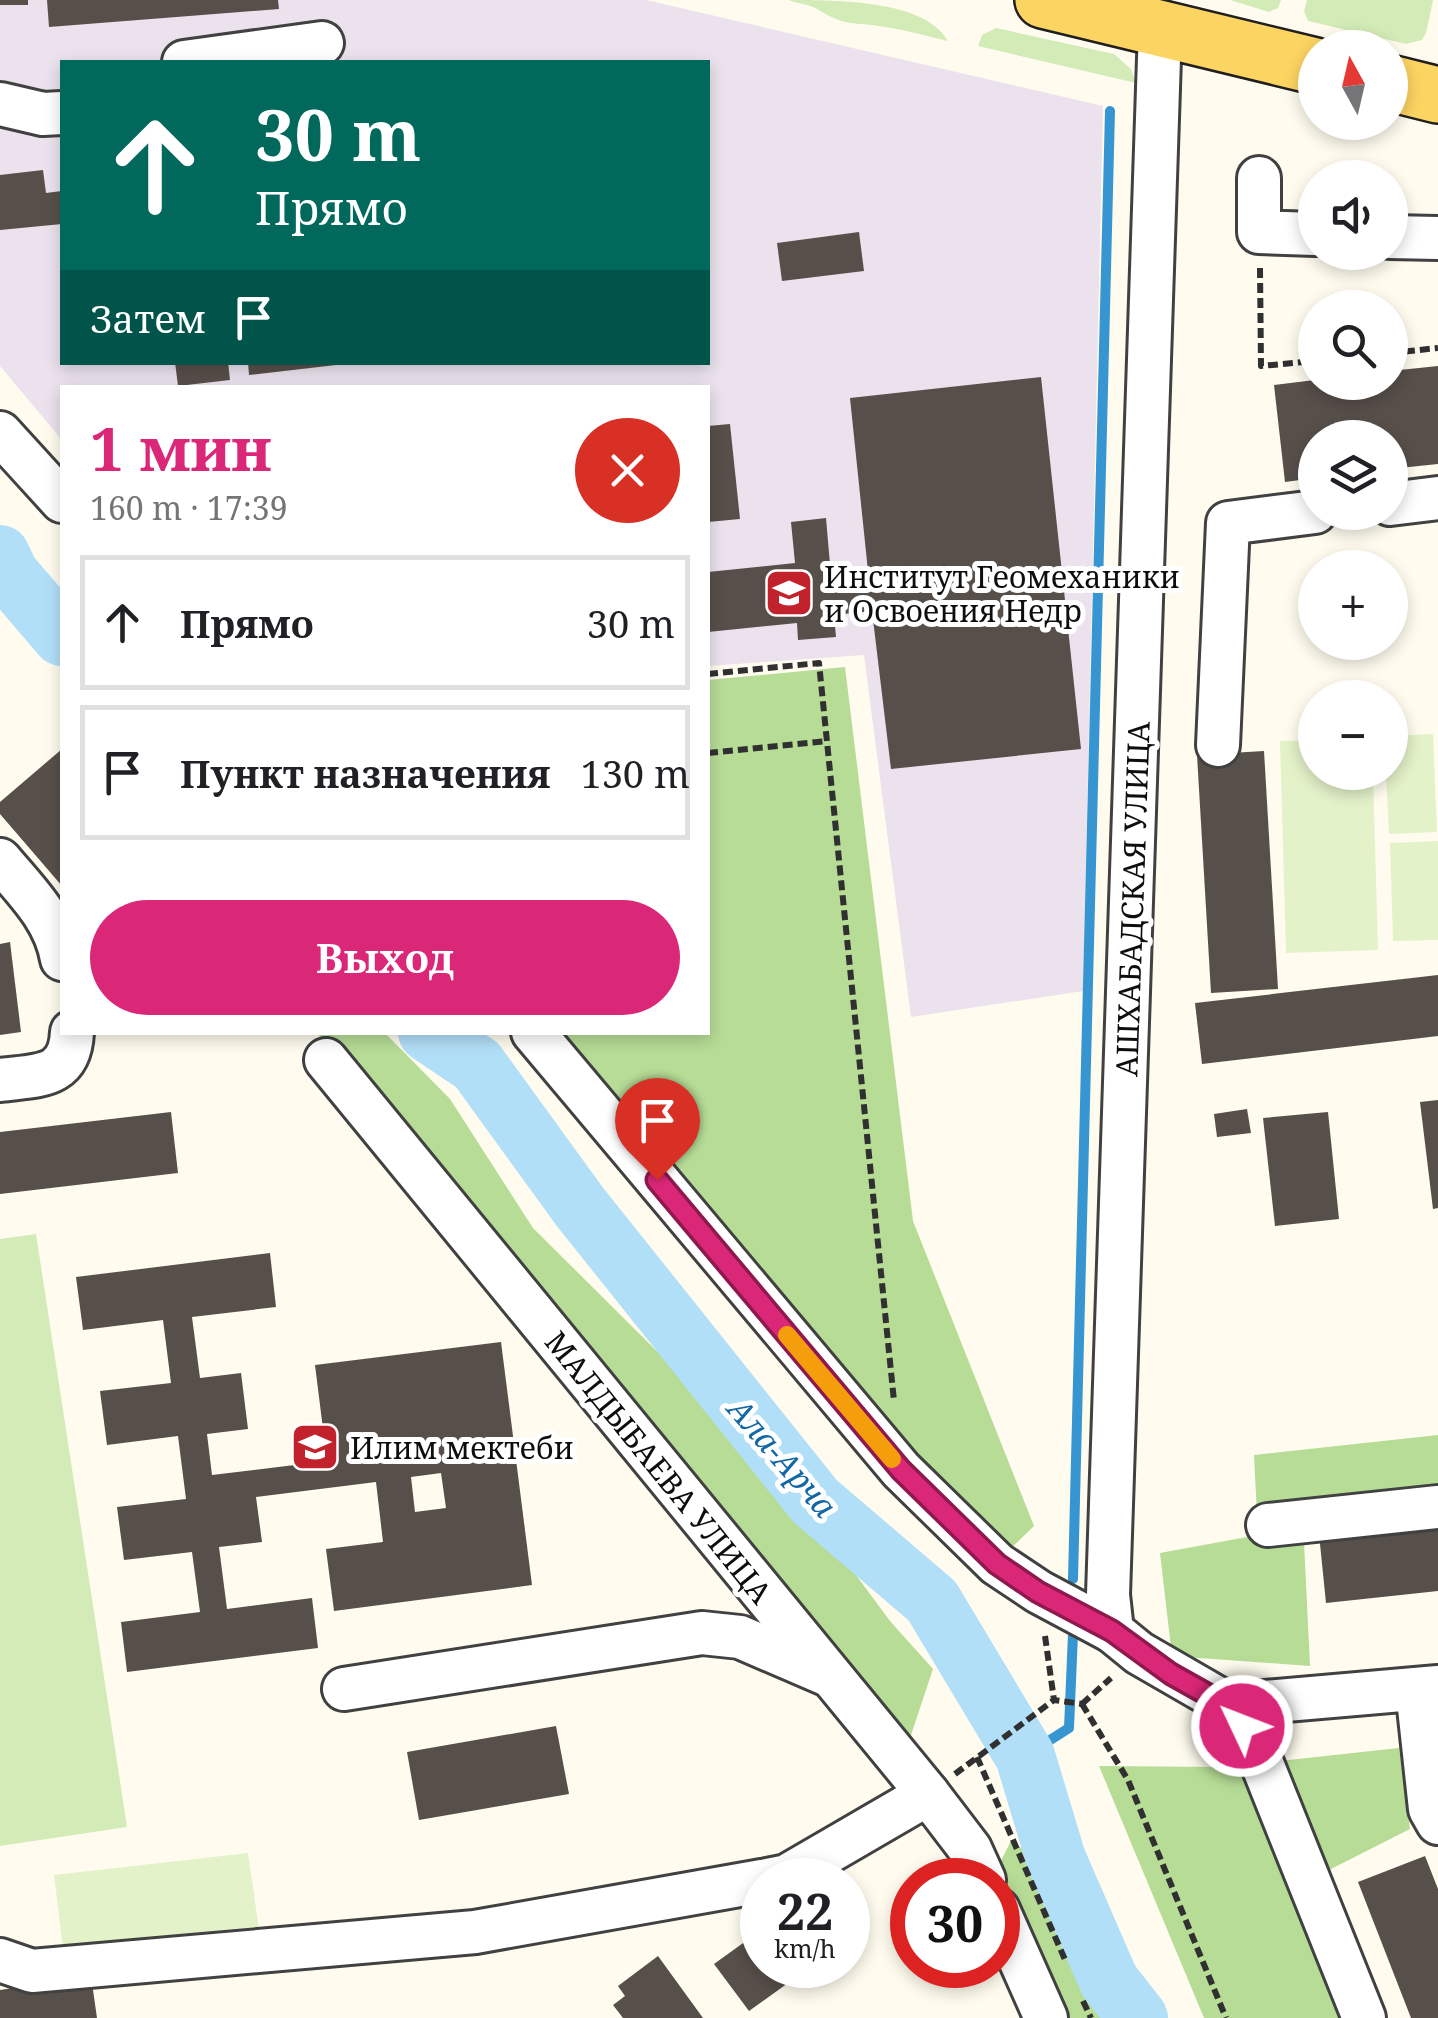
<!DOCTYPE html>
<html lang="ru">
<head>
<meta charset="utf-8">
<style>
	body { margin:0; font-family:"Noto Serif",serif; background:#f2f2f2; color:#202124; height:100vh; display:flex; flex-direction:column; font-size:38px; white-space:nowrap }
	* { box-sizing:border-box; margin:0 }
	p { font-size:32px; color:#757577 }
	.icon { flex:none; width:55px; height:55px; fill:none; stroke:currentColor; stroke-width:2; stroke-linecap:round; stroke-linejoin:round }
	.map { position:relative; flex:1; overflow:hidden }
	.drawer { position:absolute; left:60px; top:385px; width:650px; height:650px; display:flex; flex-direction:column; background:#fff; border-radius:0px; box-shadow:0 5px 15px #0003 }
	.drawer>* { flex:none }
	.guide { position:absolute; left:60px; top:60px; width:650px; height:305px; border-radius:0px; box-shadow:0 5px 15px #0003; background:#00695c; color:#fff; overflow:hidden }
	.needle { width:65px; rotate:352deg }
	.controls { position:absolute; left:1298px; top:30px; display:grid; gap:20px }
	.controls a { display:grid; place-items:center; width:110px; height:110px; border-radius:50%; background:#fff; box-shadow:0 5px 15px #0003; font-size:50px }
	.speed { position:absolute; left:740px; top:1858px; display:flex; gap:20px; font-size:50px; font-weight:700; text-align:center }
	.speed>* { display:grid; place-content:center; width:130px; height:130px; border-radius:50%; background:#fff; box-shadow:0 5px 15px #0003; line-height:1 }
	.speed small { font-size:25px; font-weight:400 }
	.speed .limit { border:15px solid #d22; background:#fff; color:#111 }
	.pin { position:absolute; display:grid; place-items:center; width:85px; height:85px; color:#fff; margin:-102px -42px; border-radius:50% 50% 50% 0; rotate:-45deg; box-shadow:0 0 10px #0007 }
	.pin .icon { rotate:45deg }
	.me { position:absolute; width:110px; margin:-55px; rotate:313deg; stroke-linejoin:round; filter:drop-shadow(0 0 8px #0008) }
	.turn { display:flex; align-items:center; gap:35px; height:210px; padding:0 30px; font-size:45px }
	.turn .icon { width:130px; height:130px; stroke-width:2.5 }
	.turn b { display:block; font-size:70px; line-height:85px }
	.then { display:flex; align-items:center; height:95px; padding:0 30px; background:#0003; gap:20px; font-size:38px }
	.round { display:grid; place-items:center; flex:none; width:105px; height:105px; border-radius:52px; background:#f2f2f2 }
	.summary { display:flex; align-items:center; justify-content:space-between; height:170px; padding:0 30px }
	h1 { font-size:60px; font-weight:700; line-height:75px; color:#db2777 }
	.cta { display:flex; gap:20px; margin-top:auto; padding:20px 30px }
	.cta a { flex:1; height:115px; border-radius:60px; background:#db2777; color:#fff; font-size:40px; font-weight:700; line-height:115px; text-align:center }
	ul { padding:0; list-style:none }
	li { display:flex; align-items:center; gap:30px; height:135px; margin:0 20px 15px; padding:0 10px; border:5px solid #e0e0e0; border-radius:0px }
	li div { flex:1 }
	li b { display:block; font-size:38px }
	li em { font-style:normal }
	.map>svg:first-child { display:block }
</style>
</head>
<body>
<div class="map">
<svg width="1438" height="2018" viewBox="0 0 1438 2018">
	<rect width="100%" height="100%" fill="#fffcef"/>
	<path fill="#ebe2ed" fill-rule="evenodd" d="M0,0h646l457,106 -20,885 -172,26 -47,-362 -156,11v-278h-646v52l-62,-74zM62,62h646v300h-646z"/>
	<g fill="#d3ebb7">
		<path d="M789,0c49,0 136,0 159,41 -21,-5 -42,-11 -63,-14 -33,-6 -37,1 -68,-18 -8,-5 -23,-6 -28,-9z"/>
		<path d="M1230,0h51l-3,8 -9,4z"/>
		<path d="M1307,0h126l-7,33 -4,7 -16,4 -98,-23 -4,-10z"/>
		<path d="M996,28l118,26 17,15 5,14 -158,-37 4,-11z"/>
		<path d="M36,1234l91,593 -127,19v-607z"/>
	</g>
	<g fill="#b6dc96">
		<path d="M845,667l68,554 121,305 -32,31 -447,-524 153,-1v-352z"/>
		<path d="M317,1033h68l65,66 83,129 179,178 107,119 71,96 43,48 -28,84 -340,-407z"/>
		<path d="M1438,1435v72l-135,15 7,144 -138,-10 -12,-103 98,-18 -4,-80z"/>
		<path d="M1399,1748l11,81 -83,42 59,147h-182l-105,-252 125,1z"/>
		<path d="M1011,1841l37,26 40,111 30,40h-70l-57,-138z"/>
	</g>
	<g fill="#e4f2c9">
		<path d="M1433,734l4,98 -48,2 -3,-61 4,-1v-36z"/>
		<path d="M1315,740v32l58,1 5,177 -92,3 -6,-212z"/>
		<path d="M1438,841v99l-45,1 -3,-98z"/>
		<path d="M248,1853l12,83 -196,21 -10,-82z"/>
	</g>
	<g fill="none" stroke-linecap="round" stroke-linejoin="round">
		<g stroke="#3796d1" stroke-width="10">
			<path d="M1073,1579l37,-1468"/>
			<path d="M1025,1756l44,-28 4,-94"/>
		</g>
		<g stroke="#b2dff8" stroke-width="60">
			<path d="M0,555l9,19 53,62"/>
			<path d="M428,1032l49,33 103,142 235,294 117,100 93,155 31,103 53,122 29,37"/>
		</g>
	</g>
	<g fill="#574f4a" fill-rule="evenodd">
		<rect x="0" y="0" width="28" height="5"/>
		<path d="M47,0h231l1,9 -230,18z"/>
		<path d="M43,170l3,23 16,-2v33l-62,6v-55z"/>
		<path d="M859,232l5,39 -82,10 -5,-38z"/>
		<path d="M175,362h53l2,18 -52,6z"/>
		<path d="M248,362h88v3l-87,10z"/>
		<path d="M1438,366v98l-48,5v-31h-75v40l-30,4 -11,-97 41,-5 75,2v-11z"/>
		<path d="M1041,377l40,372 -190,20 -19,-158 -38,4 2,22 -38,3 -1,-17 -89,9v-60l87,-9 -4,-41 35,-4 5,58 37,-5 -18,-173z"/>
		<path d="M730,424l10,95 -32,3v-96z"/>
		<path d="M62,749v137l-62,-72v-12z"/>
		<path d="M1264,751l14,238 -67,4 -14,-238z"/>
		<path d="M10,942l11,90 -21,3v-91z"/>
		<path d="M1438,975v61l-236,28 -7,-61z"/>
		<path d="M1438,1100v108l-5,1 -13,-107z"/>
		<path d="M1247,1109l4,24 -34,4 -3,-23z"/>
		<path d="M171,1112l7,61 -178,21v-62z"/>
		<path d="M1328,1112l11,107 -64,7 -12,-108z"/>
		<path d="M270,1253l6,54 -84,10 8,61 41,-5 7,56 -41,5 5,41 115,-14 -12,-96 186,-23 31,243 -198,26 -8,-62 57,-7 -7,-60 -120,15 6,45 -43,5 8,62 85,-11 6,50 -191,24 -6,-50 79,-10 -8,-60 -68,8 -7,-53 69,-8 -8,-63 -71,9 -7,-54 71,-8 -8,-63 -80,10 -7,-53zM441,1473l5,35 -31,4 -4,-35z"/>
		<path d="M1438,1521v70l-112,12 -7,-69z"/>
		<path d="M556,1726l13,68 -150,26 -12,-68z"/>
		<path d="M1425,1856l13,33v129h-27l-53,-136z"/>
		<path d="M762,1917v48h51l-64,46 -35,-47 43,-31 -6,-7z"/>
		<path d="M658,1956l45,62h-80l-10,-13 12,-9 -7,-10z"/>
		<path d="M91,1976l6,42h-97v-28z"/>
	</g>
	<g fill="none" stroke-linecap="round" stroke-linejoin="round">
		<g stroke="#414141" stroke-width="48">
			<g id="minor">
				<path d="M1160,28l-52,1567 4,36 27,22 90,52 26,41 109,272"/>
				<path d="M184,62l138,-19"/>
				<path d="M0,104l43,10 19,-1"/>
				<path d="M1259,178v54l56,2"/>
				<path d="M1390,237l48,1"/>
				<path d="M0,433l62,68"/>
				<path d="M1390,504l48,-6"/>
				<path d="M1218,745l10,-222 87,-11"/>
				<path d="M0,860c26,31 55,58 62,99"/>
				<path d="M533,1032l368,438 96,94 42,28 73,39"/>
				<path d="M326,1060l602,734 42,55 14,31"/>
				<path d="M0,1080c38,-5 70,-1 72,-48"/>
				<path d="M1268,1525l170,-18"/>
				<path d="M344,1689l358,-56 38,4 86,37"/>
				<path d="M1417,1689l13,120 8,14"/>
				<path d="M1229,1705l209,-18"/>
				<path d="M767,1880l20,-4 141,-82"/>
				<path d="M998,1910l48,108"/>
				<path d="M0,1960l32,11 443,-39 287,-51"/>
			</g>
		</g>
		<g stroke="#1f1f1f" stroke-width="60">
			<g id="major">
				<path d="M1043,0l272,66"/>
				<path d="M1390,83l48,12"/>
			</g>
		</g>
		<g stroke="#303030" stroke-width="6" stroke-dasharray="10 5" stroke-linecap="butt">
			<path d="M1260,268l1,98 54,-5"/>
			<path d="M1390,353l48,-5"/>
			<path d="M708,674l111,-11 75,738"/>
			<path d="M708,753l119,-12"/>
			<path d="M1045,1636l9,64 28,4"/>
			<path d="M1082,1704l46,76 98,238"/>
			<path d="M1082,1704l29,-26"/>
			<path d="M977,1757l89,205"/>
			<path d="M955,1774l99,-74"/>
			<path d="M1083,2001l8,17"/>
		</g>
		<use href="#minor" stroke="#fff" stroke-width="42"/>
		<use href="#major" stroke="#fcd462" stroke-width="55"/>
	</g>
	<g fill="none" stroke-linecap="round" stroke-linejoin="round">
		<g stroke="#8e194d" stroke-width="25">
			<path id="route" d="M657,1180l244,290 96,94 41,28 74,39 59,43 57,32 14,20"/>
		</g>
		<use href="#route" stroke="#db2777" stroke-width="18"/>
		<path stroke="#f59e0b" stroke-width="18" d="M787,1335l105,124"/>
	</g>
	<defs>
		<g id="university-square" transform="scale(2.5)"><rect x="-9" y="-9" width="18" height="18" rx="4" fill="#c2222c" stroke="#fff"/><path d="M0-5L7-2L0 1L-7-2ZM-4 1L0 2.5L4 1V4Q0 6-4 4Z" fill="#fff"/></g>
		<g id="school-square" transform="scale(2.5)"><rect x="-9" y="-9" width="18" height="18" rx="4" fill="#c2222c" stroke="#fff"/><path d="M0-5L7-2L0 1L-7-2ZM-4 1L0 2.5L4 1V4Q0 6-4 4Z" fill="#fff"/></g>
	</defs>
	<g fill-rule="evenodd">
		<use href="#university-square" x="789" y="593"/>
		<use href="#school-square" x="315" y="1447"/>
	</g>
	<g text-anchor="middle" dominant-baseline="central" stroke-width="10" stroke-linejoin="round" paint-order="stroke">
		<g font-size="30" fill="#0e0e0e" stroke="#fff" text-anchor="start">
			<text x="824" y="576">Институт Геомеханики<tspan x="824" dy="34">и Освоения Недр</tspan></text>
			<text x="350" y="1447">Илим мектеби</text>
		</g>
		<g font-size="30" fill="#0e0e0e" stroke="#fff">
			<text transform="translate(1132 899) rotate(-88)">АШХАБАДСКАЯ УЛИЦА</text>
			<text transform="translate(659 1467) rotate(51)">МАЛДЫБАЕВА УЛИЦА</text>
		</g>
		<g font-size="32" font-style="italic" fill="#1367a4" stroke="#fff">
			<text transform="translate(783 1457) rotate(49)">Ала-Арча</text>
		</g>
	</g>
</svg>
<div class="controls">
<a><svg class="needle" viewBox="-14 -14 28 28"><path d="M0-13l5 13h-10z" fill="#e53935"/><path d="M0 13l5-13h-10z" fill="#757577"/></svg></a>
<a><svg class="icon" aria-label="sound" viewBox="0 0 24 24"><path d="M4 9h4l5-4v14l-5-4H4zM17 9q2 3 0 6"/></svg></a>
<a><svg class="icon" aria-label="search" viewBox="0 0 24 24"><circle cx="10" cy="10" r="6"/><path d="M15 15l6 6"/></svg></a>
<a><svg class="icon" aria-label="layers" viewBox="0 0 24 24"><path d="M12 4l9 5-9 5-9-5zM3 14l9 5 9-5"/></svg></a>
<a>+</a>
<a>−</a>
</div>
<div class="speed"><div>22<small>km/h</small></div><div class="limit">30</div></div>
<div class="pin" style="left:657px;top:1180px;background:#d93025"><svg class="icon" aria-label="arrive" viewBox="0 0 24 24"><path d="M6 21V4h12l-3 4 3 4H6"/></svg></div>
<svg class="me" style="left:1242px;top:1726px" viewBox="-20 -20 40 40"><circle r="17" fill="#db2777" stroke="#fff" stroke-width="3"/><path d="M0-11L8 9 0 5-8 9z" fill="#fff"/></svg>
<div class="guide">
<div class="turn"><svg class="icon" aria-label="ahead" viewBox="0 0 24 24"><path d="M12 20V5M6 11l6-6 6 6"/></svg><div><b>30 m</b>Прямо</div></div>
<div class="then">Затем<svg class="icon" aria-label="arrive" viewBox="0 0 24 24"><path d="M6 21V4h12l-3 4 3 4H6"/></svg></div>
</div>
<section class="drawer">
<div class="summary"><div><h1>1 мин</h1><p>160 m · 17:39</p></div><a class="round" style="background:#d93025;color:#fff"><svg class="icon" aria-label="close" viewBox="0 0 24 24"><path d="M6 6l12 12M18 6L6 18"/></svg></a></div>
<ul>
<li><svg class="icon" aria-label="ahead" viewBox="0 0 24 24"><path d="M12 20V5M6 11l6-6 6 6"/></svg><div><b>Прямо</b></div><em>30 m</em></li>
<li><svg class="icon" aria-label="arrive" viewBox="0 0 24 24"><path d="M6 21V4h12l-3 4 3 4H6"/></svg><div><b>Пункт назначения</b></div><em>130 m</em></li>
</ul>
<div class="cta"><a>Выход</a></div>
</section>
</div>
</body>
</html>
